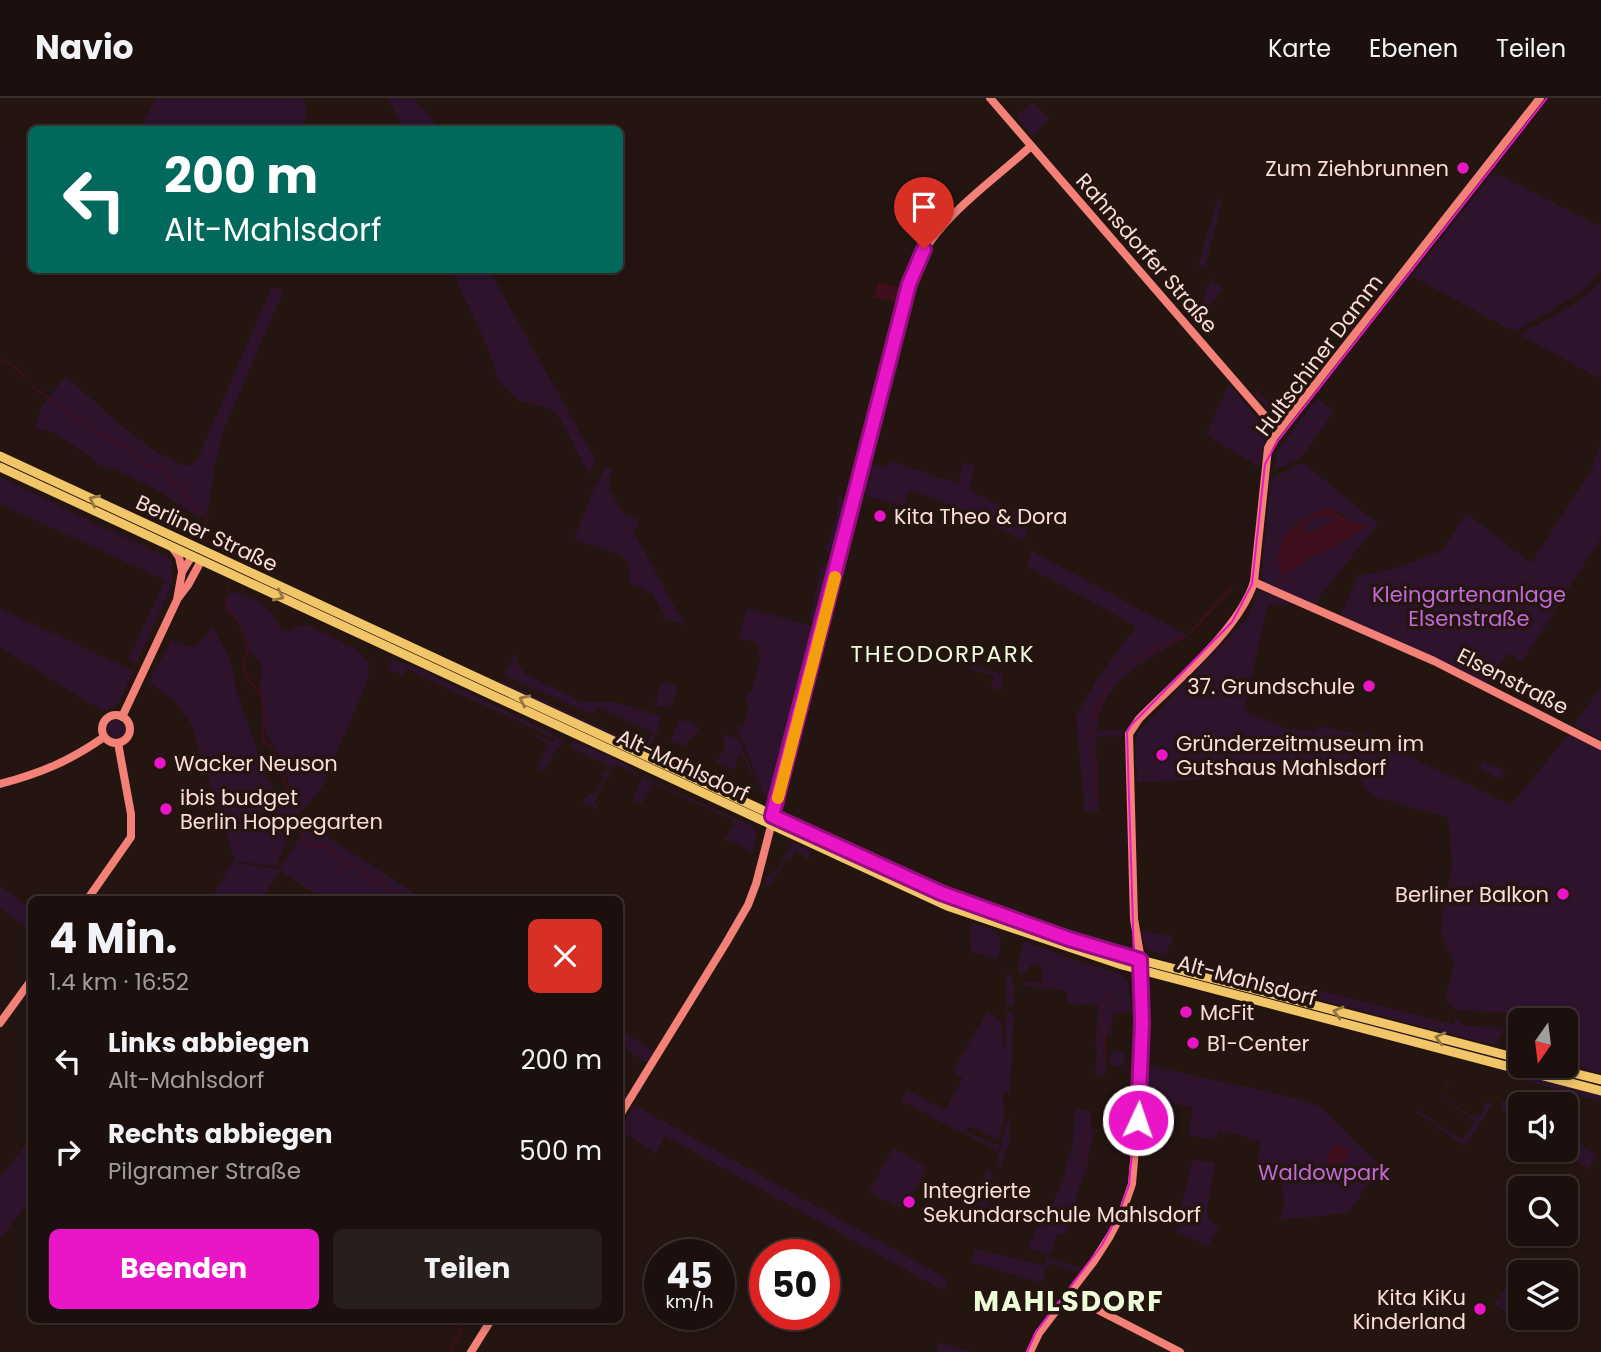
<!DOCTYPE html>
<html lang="de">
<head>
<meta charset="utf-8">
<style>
	body { margin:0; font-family:Poppins,sans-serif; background:#281e1b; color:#f1f3f6; height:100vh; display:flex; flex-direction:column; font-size:26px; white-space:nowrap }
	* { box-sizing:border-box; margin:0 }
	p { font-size:23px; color:#a09d9d }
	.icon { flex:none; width:38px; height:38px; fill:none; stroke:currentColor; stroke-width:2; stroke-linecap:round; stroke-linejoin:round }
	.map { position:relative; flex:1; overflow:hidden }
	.panel { position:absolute; left:28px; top:798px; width:595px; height:427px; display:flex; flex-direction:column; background:#1b100d; border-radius:10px; box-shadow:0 4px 10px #0003,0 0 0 2px #39302e }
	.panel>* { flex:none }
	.top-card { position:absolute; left:28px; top:28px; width:595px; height:147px; border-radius:10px; box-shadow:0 4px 10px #0003,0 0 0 2px #39302e; background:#00695c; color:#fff; overflow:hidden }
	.needle { width:46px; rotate:194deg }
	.controls { position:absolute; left:1508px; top:910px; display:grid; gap:14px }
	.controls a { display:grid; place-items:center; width:70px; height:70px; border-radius:10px; background:#1b100d; box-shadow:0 4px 10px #0003,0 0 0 2px #39302e; font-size:35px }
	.speed { position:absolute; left:644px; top:1141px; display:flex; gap:14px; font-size:35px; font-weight:700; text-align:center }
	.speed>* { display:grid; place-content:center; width:91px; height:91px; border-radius:50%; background:#1b100d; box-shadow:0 4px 10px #0003,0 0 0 2px #39302e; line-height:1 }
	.speed small { font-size:18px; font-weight:400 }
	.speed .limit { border:10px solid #d22; background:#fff; color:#111 }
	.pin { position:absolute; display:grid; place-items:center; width:60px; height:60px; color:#fff; margin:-72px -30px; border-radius:50% 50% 50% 0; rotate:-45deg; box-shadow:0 0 7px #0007 }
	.pin .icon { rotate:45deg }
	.me { position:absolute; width:77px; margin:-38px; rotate:3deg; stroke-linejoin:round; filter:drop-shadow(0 0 5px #0008) }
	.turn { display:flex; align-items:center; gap:24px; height:147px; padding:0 21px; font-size:32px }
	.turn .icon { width:91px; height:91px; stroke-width:2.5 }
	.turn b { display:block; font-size:49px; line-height:60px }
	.round { display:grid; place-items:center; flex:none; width:74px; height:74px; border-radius:10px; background:#281e1b }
	.overview { display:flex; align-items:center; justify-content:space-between; height:119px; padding:0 21px }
	h1 { font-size:42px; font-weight:700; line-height:52px }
	.action { display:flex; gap:14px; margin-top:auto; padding:14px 21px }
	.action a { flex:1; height:80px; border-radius:10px; background:#e915c7; color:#fff; font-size:28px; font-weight:700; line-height:80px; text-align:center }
	.action a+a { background:#281e1b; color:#f1f3f6 }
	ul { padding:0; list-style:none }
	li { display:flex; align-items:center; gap:21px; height:91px; padding:0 21px }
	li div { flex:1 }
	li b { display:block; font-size:26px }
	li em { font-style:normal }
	header { display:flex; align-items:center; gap:42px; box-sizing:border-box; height:98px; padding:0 35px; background:#1b100d; border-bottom:2px solid #39302e }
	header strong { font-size:33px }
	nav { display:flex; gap:38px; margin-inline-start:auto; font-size:24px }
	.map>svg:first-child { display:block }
</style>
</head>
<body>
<header>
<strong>Navio</strong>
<nav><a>Karte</a><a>Ebenen</a><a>Teilen</a></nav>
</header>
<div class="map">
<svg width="1601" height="1254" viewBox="0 0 1601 1254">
	<rect width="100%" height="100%" fill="#241511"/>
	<g fill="#2d142c" fill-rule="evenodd">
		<path d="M156,0h148l2,12 -2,19h-165z"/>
		<path d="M388,0h26l26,31h-36z"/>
		<path d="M1033,4l17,16 -17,18 -17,-20z"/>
		<path d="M1494,74l107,55v44l-21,22 -66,39 -102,-56z"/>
		<path d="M1218,99l4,4 -17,67 -7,-2z"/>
		<path d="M451,172h38l107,191 -7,14 -29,-57 -10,-10 -32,-8 -19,-19 -15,-42z"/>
		<path d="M1210,181l13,9 -27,36z"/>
		<path d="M1601,182v99l-81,-44 64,-37z"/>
		<path d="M272,188l11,6 -59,137 -9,35 -8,53h-9l-44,-29 -40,-19 -15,-2 -9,-11 -39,-25 -16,-2 7,-23 24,-30c28,24 89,86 124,90l8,-8z"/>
		<path d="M1229,286l37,45 -6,38 -54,-32z"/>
		<path d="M1257,293l18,18 13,-15 6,1 -14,21h-5l-21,-22z"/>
		<path d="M1317,301l17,12 -33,47 -28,13 4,-19z"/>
		<path d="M1601,344v96l-79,124 -14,-9 -21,31 -45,-23 -102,-45 18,-40 34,-7 50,-18 24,-38 65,50 63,-97 -1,-2z"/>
		<path d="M890,363l68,23 5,-22 12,4 -6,24 60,29 -4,22 -81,-39 -35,-13 -5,17 -39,-10 4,-33 19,5z"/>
		<path d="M1301,366h4l73,60 -61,76 1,6 -52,-23 -5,-5 10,-99zM1339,414l10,9 18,5 -40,25 -21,8 -8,8 -9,5 -3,-38c19,-22 25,-20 53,-22z"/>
		<path d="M606,369l6,3 -3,19 14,24 16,7 -1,6 -6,3 51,93 6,3 -28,-7 4,-2 -14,-25 -3,2 -3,-4 -17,-6c10,-38 -33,-31 -54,-44l20,-50z"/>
		<path d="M0,379l170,82 3,4 -1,21 -36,80 -8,-4 37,-80 -165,-76z"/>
		<path d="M839,400l7,2 -32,122 -5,-1 13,-56 6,-1 2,-10 -4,-5 10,-31z"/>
		<path d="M1312,419h14l9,5 -29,11 -4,-6z"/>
		<path d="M1030,452l159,86c-39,22 -89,43 -92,95l25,-2v7l-26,1 3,74 -14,1 -9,-96 20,-35 40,-55 -108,-59z"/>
		<path d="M1259,492l29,12v4l-20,-2 -24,106 47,21 1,-2 24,2 3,-5 44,9 2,-4 24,11 -1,4 123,59 58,-71 32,16v324l-35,-11v-43h-45v25l-2,-20 2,-11 -68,-4 -7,-12 8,-35 -13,-28 1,-20 10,-52 -4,-46 -71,-19 -11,-8 -11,-22h-6l-4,-6 -6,-2 -103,6 -18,7 -19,2v5l-62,2 -1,-43 2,-7 108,-112z"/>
		<path d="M231,494c22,2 42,16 50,37l7,3 8,-6 13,-1 47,24 13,14 -1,17 -45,105 -31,39 -15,42 -42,-5 -44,-137 -17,-24 -25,-18 22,-41 12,4 13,1 17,-19 18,34 6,32 29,84 15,21h7l5,-6 -19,-46 -9,-14 -6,-51 4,-10 -5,-11 -9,-10 -6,-22 -19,-22z"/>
		<path d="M0,510l133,63 -16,35 -15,5 -102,-64z"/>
		<path d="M747,510l66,18 1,3 -45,168 -4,1 -27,-69v-2h5l6,-24 -4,-2 3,-9 3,1 10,-38 -3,-2 1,-6 -3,-4 -18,-5z"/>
		<path d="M517,553v12l8,11 57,28h30l47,13c3,11 -6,31 -17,36l-142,-66 1,-4 144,67 7,-16 -55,-25 -4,8 -89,-40z"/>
		<path d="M392,562l24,7 133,65 13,8 -1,8 -4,-1 -13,24 -7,-3 12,-24 -12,-6 1,-2 15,6 2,-3 -149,-70 -3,7 -16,-7z"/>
		<path d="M972,568l31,8 -2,17 -10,-3 3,-13 -23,-5z"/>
		<path d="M661,584l16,4 -5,19 -6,3 -15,-3 1,-3 4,1z"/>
		<path d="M1601,589v53l-27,-15z"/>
		<circle cx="116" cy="631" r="9"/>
		<path d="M679,622l16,3 -1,4 6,1 -13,15 -1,4 -16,-7z"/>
		<path d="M724,637l15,4 24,60 -23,-48 -6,19 -19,-9c10,-9 11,-13 9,-26z"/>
		<path d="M572,644c16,3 56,21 65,32l-3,2v-3l-18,-9 -2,4 -4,-1 -39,-19 -3,-3z"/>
		<path d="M1483,663l22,10 -4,8 -22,-11z"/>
		<path d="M605,673l4,1 2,3 -5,3 -12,24 3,1 2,7 -17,-8 7,-9 5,2 10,-18 -4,-4z"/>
		<path d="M643,679l109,49 5,6 -4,21 -24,-13 -1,2 -6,-4 1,-2 3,2 8,-14 -2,-4 -80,-37 -3,4 4,1 -2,3 -3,-1 -7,14 -9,-4z"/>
		<path d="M308,726l115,75h-99l-44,-28 -19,28h-51l23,-37 46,8z"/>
		<path d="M779,741l15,4 18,8 -6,9 -3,-2 1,-3 -9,-5 -5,11 -4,-2 -16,28 -5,-3 2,-9h3l5,-6 2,1 15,-25z"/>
		<path d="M0,788l31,23v22l-31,-23z"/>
		<path d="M972,825l26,9 -1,4 4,2 -3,21 -27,-7 -1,-27z"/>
		<path d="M1140,833l33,5 -7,20 -20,-8z"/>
		<path d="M1024,843l53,20 44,13 7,8 4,29 -18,2 -4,22 -4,-1v39l-3,-1v5l-7,-1v-3l-4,-2 4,-1 1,-25h-4l3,-5 2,-35 -31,-2v-12l-44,-5 -1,-2 6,-2 14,1v-18h-12l-2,6 -8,4 -2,-8z"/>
		<path d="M1006,875l4,1 5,14 -1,17h-8z"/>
		<path d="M1299,887l156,40v-7l5,1 2,6 43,4 -9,14 -8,1 -191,-50z"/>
		<path d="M987,914l14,9 2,30 3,-6v-33h8l-4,81h-7l1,27 -5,20 -30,-14 -3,5 29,14 5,-2 -2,8 -97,-50 6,-11 38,20 18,-32 -10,-7z"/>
		<path d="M1322,914l170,42 -1,3 -170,-42z"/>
		<path d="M620,931l35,24 -7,11 -28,-19z"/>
		<circle cx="1117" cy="961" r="8"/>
		<path d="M1147,967l144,32 29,9 53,53 9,6 -34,48 -70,7 7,-14 -5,-27 -24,-10 5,-27 -15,-3 1,-3 -29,-5 -1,9 -28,-4 3,-29 -47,-8z"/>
		<path d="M1520,975l81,21v7l-77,-20 -4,-3z"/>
		<path d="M1444,984l5,3 -6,8 1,4 27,19 7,1 4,-4 3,-12 8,3 -28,42 -48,-33 2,-2 43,29 13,-19 -34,-24 5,-10z"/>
		<path d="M1501,1001l20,13v10l-20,-13z"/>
		<path d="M634,1007l314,174 -4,12 -279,-155 -9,17 -36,-23z"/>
		<path d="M1075,1011l16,1v20h3l-8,41 -4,7 -16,57 -9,-1 -7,21 -22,-7 10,-22 4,2 24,-55 -2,-3 9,-27z"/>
		<path d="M1010,1020l-1,24 -9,25 -4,-1 11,-44z"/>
		<path d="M1566,1036l31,22 -9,13 -28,-19h6z"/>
		<path d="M31,1039v62l-31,40v-61z"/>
		<path d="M893,1050l34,19 -23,43 -35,-18z"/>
		<path d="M1192,1062l23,2 -5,33 -9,-1 8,2c-2,14 -5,25 10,31l-11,19 -32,-14z"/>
		<path d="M986,1071l5,2v8l-12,22 -5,15h-4z"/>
		<path d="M993,1081l1,1 -11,42 -6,1 2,-17z"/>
		<path d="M975,1151l69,16 3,-8 34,11 -3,4 -27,-8 -4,3 -6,16 -70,-21z"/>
		<path d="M1513,1179l8,6v35h3l-3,4 -27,-18z"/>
		<path d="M939,1244l32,10h-35z"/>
	</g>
	<g fill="#3f0f1d" fill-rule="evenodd">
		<path d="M878,184l24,6 -4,15 -24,-6z"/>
		<path d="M1323,411h8l18,12 19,4 -41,26 -21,8 -12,11 -11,4c-18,-28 15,-57 40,-65zM1312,419h14l9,5 -29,11 -4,-6z"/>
		<path d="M1339,1044l10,10v4l-21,17 -6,1 -1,-6 8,-5c-4,-10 1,-15 10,-21z"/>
	</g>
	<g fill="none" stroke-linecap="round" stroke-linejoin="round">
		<g stroke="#3f0f1d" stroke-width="2">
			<path d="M0,260l15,9 11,12"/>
			<path d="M33,289l66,46 26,12 7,9 15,11 15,5 46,49 -6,14 2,7 38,18v5"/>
			<path d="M1277,487l6,-11"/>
			<path d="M228,493l2,-4"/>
			<path d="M227,498l1,16 9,6 11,33 -4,9v10l5,12 12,11 4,28 -3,8 2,12 9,8 21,56"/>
			<path d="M1190,535l42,-46"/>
			<path d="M1097,699l-6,-72 18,-43 7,-9 38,-24 31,-12"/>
			<path d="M297,713l4,11 2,20c8,5 15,2 23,6 17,8 11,16 36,20l10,14 13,3 8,10 7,5"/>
			<path d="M406,802h6"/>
			<path d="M1104,895c2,13 -3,19 -1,29 3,15 2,31 1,47"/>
			<path d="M1083,1068l2,-41"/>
			<path d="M450,1254l15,-32"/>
		</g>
		<g stroke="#f38177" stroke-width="8">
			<path d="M990,0l288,333"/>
			<path d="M171,448l8,11 3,14"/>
			<path d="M1254,484l180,79 167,85"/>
			<path d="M178,500l10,-13 13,-24"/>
			<circle cx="116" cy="631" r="14"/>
			<path d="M122,619l55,-117 5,-28 10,-16"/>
			<path d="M0,686c41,-11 70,-23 104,-47"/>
			<path d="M87,802l44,-63v-23l-13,-71"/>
			<path d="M0,925l32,-44"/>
			<path d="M620,1017l106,-172 22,-38 8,-21 160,-618c21,-48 77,-85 115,-120"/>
			<path d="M1069,1197l111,57"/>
			<path d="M471,1254l20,-32"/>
			<path d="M1030,1254l9,-19 55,-72 16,-25 12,-23 10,-29 5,-58 5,-103 -1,-63 -7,-41 -5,-185 10,-15c36,-37 100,-89 115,-137l14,-134 6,-11 266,-339"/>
		</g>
		<g stroke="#f1c668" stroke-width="9">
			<path d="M0,358l941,437 128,46 72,21 380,99"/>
			<path d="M0,369l947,439 175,59 479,126"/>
			<path d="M1545,968l56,14"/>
		</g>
		<path stroke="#e915c7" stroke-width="2" d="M1027,1254l9,-20 66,-87 17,-32 10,-28 9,-99 -11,-354 4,-7 101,-103 20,-38 13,-120 12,-22 270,-344"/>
	</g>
	<defs><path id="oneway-chevron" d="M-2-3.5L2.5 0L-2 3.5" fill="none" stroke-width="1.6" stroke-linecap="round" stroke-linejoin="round" transform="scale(1.75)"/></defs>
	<g stroke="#957641">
		<use href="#oneway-chevron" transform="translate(94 402) rotate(-155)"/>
		<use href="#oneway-chevron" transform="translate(279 498) rotate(25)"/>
		<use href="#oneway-chevron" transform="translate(524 602) rotate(-155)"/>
		<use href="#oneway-chevron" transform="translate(1338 914) rotate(-165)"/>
		<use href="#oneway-chevron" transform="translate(1440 940) rotate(-166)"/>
	</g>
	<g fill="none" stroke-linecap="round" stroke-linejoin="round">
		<g stroke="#970e81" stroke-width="18">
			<path id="route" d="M924,151l-15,35 -137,532 169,77 128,46 71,21 2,63 -4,97"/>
		</g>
		<use href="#route" stroke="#e915c7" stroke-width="12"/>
		<path stroke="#f59e0b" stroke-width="12" d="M778,700l57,-221"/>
	</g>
	<g fill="#e915c7" stroke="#241511" stroke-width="2.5">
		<circle cx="1463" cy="70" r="7"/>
		<circle cx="880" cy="418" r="7"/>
		<circle cx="1369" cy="588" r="7"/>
		<circle cx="1162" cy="657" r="7"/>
		<circle cx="160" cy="665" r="7"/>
		<circle cx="166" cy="711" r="7"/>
		<circle cx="1563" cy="796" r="7"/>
		<circle cx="1186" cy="914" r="7"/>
		<circle cx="1193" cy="945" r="7"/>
		<circle cx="909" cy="1104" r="7"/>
		<circle cx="1480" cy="1211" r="7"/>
	</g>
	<g text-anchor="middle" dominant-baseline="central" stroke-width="7" stroke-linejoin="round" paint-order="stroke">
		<g font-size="21" fill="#fbddd7" stroke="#241511" text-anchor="start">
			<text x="1449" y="70" text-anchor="end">Zum Ziehbrunnen</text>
			<text x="894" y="418">Kita Theo &amp; Dora</text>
			<text x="1355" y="588" text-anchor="end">37. Grundschule</text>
			<text x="1176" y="645">Gründerzeitmuseum im<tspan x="1176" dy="24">Gutshaus Mahlsdorf</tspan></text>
			<text x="174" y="665">Wacker Neuson</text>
			<text x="180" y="699">ibis budget<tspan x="180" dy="24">Berlin Hoppegarten</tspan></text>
			<text x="1549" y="796" text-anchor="end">Berliner Balkon</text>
			<text x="1200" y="914">McFit</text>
			<text x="1207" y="945">B1-Center</text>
			<text x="923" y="1092">Integrierte<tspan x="923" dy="24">Sekundarschule Mahlsdorf</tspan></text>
			<text x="1466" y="1199" text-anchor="end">Kita KiKu<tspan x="1466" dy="24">Kinderland</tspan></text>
		</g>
		<g font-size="21" fill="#fbddd7" stroke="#241511">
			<text transform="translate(1147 155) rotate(49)">Rahnsdorfer Straße</text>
			<text transform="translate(1319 257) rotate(-53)">Hultschiner Damm</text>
			<text transform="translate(207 435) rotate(25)">Berliner Straße</text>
			<text transform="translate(1513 583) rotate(27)">Elsenstraße</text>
			<text transform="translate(683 667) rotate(25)">Alt-Mahlsdorf</text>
			<text transform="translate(1247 882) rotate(15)">Alt-Mahlsdorf</text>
		</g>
		<g font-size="21" fill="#c169d5" stroke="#241511">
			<text x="1469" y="496">Kleingartenanlage<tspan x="1469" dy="24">Elsenstraße</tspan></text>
			<text x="1324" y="1074">Waldowpark</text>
		</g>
		<g font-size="23" letter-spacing="2" fill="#edfcd9" stroke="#241511">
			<text x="943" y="556">THEODORPARK</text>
		</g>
		<g font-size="28" font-weight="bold" letter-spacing="2" fill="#edfcd9" stroke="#241511">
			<text x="1069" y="1203">MAHLSDORF</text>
		</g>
	</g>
</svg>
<div class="controls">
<a><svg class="needle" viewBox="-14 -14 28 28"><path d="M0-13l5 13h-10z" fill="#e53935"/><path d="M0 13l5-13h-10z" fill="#a09d9d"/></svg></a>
<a><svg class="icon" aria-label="sound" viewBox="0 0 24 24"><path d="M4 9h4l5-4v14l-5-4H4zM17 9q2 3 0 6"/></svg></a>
<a><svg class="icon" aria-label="search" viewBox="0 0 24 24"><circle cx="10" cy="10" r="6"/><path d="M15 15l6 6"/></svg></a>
<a><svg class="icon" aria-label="layers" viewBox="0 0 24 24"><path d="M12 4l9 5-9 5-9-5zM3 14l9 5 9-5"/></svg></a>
</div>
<div class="speed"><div>45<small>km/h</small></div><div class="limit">50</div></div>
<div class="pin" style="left:924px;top:151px;background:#d93025"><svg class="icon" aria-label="arrive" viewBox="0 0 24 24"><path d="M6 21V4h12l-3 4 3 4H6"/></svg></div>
<svg class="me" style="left:1138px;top:1022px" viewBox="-20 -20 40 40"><circle r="17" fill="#e915c7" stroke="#fff" stroke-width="3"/><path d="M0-11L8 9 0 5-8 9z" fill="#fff"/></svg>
<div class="top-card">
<div class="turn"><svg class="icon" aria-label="left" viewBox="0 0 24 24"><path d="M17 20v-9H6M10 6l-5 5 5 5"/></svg><div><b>200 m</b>Alt-Mahlsdorf</div></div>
</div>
<section class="panel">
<div class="overview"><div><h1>4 Min.</h1><p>1.4 km · 16:52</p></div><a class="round" style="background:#d93025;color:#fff"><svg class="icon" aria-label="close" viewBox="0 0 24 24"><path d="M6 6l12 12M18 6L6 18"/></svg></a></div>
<ul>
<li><svg class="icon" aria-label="left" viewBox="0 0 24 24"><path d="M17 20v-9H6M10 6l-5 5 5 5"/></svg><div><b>Links abbiegen</b><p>Alt-Mahlsdorf</p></div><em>200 m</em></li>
<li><svg class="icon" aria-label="right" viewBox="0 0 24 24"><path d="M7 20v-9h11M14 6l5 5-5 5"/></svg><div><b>Rechts abbiegen</b><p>Pilgramer Straße</p></div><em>500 m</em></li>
</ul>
<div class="action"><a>Beenden</a><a>Teilen</a></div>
</section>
</div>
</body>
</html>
